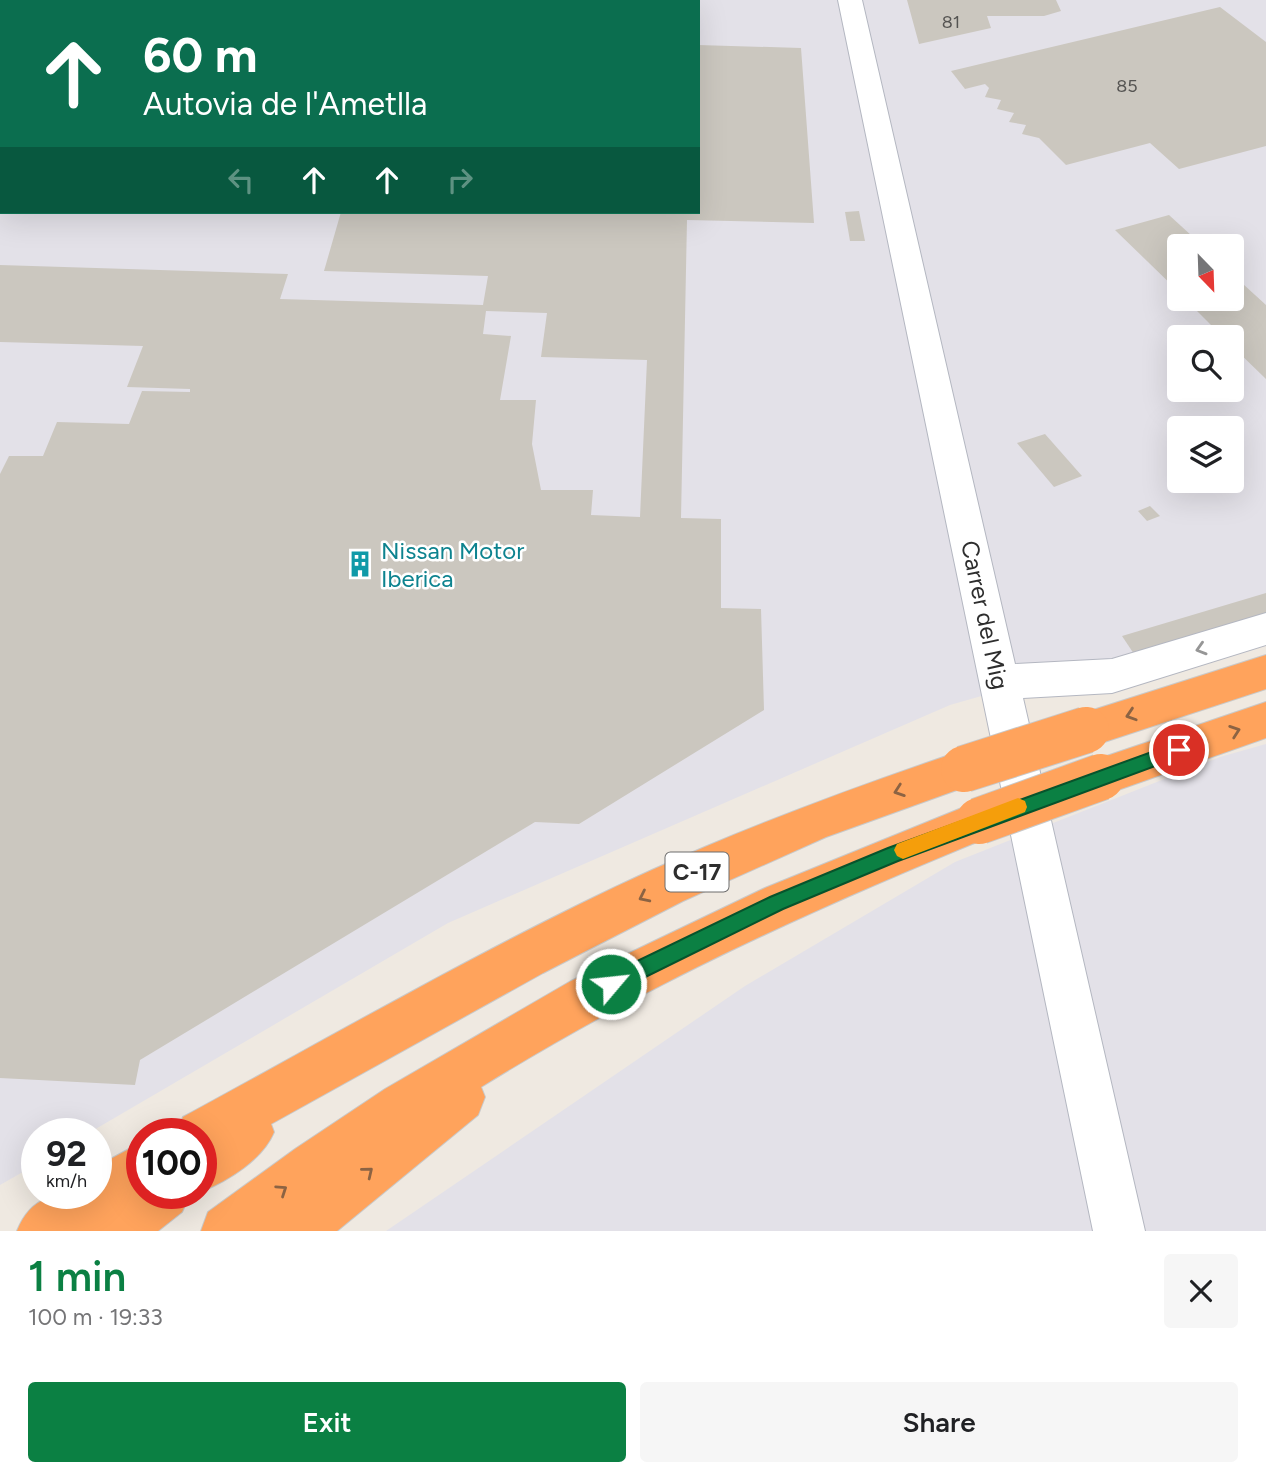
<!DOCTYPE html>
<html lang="en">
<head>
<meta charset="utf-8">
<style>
	body { margin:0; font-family:Figtree,sans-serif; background:#f6f6f6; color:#202124; height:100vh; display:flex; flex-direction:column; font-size:26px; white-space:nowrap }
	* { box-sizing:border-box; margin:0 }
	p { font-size:23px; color:#757577 }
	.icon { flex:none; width:38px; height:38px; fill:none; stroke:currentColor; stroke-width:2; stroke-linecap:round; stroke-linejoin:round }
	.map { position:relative; height:1231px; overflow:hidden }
	.panel { display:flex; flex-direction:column; background:#fff; flex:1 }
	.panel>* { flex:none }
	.hud { position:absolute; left:0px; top:0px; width:700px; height:214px; box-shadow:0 7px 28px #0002; background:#0b6e4f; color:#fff; overflow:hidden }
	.needle { width:46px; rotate:157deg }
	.controls { position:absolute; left:1167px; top:234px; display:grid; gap:14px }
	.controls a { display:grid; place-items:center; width:77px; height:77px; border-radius:7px; background:#fff; box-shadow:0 7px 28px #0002; font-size:35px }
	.speed { position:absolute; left:21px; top:1118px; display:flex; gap:14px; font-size:35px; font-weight:700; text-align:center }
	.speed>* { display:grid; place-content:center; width:91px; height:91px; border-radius:50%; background:#fff; box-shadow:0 7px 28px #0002; line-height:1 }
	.speed small { font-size:18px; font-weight:400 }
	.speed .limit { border:10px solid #d22; background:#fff; color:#111 }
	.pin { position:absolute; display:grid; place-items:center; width:60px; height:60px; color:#fff; margin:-30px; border:4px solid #fff; border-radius:50%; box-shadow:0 2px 7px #0007 }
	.me { position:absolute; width:77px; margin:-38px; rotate:62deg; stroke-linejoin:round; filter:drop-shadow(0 0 5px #0008) }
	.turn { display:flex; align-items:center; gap:24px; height:147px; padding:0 28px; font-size:32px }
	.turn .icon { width:91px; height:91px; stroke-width:2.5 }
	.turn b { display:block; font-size:49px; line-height:60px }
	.lanes { display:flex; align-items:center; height:66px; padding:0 28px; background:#0003; justify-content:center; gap:35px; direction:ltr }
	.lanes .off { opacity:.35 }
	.round { display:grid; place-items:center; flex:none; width:74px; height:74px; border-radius:7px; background:#f6f6f6 }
	.head { display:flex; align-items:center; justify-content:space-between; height:119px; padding:0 28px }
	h1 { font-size:42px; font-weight:600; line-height:52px; color:#0b8043 }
	.button { display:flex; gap:14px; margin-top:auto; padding:14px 28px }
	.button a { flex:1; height:80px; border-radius:7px; background:#0b8043; color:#fff; font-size:28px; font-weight:600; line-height:80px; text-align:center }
	.button a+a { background:#f6f6f6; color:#202124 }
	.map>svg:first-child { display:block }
</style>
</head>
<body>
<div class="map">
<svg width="1266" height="1231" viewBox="0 0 1266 1231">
	<rect width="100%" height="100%" fill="#efe9e1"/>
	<g fill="#e3e1e8" fill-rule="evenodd">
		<path d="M43,0h1223v614l-316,91 -502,218 -361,211h-50v30l-37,21v-1132l2,-3v162h696v-210zM1180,247h52v52h-52zM1180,338h52v52h-52zM1180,429h52v52h-52z"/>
		<path d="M1266,744v487h-880l359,-245 210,-124 265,-105z"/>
	</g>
	<g fill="#cbc7bf" fill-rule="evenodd">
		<path d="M907,0h149l5,11 -17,5h-57l4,12 -72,16z"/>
		<path d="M1220,7l46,35v104l-87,23 -29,-26 -84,22 -27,-27 -17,-4 4,-9 -17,-3 5,-9 -17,-4 4,-9 -16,-3 4,-9 -4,-4 -20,5 -14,-18z"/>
		<path d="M698,45l103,3 13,175 -127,-3 -6,298 40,1v89l40,1 3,101 -185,114 -44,-2 -395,238 -5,25 -135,-7v-604l9,-18h34l14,-34 72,2 13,-33 48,1v-3l-63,-2 16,-41 -143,-4v-77l288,9 -8,25 203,6 5,-29 -164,-5 17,-59h357zM486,311l61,2 -6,44 106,3 -7,157 -49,-2 2,-25h-52l-9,-46 4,-44h-36l11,-64 -28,-2z"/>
		<path d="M859,211l6,30h-15l-5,-29z"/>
		<path d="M1169,215l35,32h-24v46l-65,-63z"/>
		<path d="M1232,274l34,31v74l-34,-33v-8h-8l-39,-39h47z"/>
		<path d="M1045,434l37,42 -28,11 -37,-44z"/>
		<path d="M1150,506l10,10 -13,5 -9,-10z"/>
		<path d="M1266,593v24l-130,40 -14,-21z"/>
	</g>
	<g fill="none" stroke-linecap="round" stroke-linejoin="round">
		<g stroke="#b4b7c1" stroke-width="2">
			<g id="minor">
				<path d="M10,0h24l-25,2z"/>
				<path d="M838,0h24l153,664 97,-5 154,-46v32l-154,48 -89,5 122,533h-52z"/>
				<path d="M0,17h2l-2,16z"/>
			</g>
		</g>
		<g stroke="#c9c9c9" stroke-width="2">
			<g id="highway">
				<path d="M1266,655v34l-180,59 -15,-5 -6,-13 6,-13z"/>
				<path d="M1266,702v36l-165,58 -15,-5 -6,-14 6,-14z"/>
				<path d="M964,750l15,6 6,13 -6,13 -153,55 -143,64 -140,72 -272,151 3,8c-12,28 -45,48 -73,60v-58h-25l7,-17c155,-84 309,-174 469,-247 102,-46 206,-84 312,-120z"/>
				<path d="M979,801l15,6 7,14 -7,14c-177,72 -351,151 -513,252l4,10 -7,18 -141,116h-136l7,-19 87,-63 90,-60 186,-108 194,-93z"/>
				<path d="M142,1142v52h48l-8,18 -24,19h-141c16,-39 42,-37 79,-37v-27z"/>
			</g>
		</g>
		<use href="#minor" fill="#fff" fill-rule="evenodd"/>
		<use href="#highway" fill="#ffa35c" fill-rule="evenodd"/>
		<g stroke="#c9c9c9" stroke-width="48" stroke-linecap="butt">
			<g id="highway-bridge">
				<path d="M964,769l122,-39"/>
				<path d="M979,821l122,-44"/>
			</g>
		</g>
		<use href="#highway-bridge" stroke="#ffa35c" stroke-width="46"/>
	</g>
	<defs><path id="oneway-chevron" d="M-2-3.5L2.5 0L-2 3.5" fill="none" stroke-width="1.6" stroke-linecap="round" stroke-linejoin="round" transform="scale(1.75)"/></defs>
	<use stroke="#969696" href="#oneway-chevron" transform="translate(1201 649) rotate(163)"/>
	<g stroke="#8c6343">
		<use href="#oneway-chevron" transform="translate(1131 715) rotate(162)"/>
		<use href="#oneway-chevron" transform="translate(1235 731) rotate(-19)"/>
		<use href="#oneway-chevron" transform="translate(899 791) rotate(161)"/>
		<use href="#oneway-chevron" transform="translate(644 897) rotate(154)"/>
		<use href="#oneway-chevron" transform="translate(368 1172) rotate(-39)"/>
		<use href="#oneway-chevron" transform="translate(282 1190) rotate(-34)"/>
	</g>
	<path fill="#0b8043" stroke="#07532c" stroke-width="2" d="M1179,742l6,2 3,6 -3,5 -287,106 -115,48 -166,82 -6,3 -7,-3 -3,-7 3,-7 166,-80 118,-49z"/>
	<path fill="#f59e0b" d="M1018,798l7,3 2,6 -2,5 -122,47 -6,-3 -3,-6 3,-6z"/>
	<defs>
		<g id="building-bare" transform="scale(2.1)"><path d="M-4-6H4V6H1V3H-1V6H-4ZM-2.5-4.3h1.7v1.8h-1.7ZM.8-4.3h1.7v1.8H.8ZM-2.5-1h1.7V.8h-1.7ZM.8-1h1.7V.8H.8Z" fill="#0f9aa8" stroke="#fff" stroke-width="2.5" paint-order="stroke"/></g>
	</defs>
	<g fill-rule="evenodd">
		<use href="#building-bare" x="360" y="564"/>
	</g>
	<g text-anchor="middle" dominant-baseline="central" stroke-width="5" stroke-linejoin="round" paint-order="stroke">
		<g font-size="18" fill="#555452">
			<text x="951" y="22">81</text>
			<text x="1127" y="86">85</text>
		</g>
		<rect fill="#fff" stroke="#6d6d6d" stroke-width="2" x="665.5" y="852.5" width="63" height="39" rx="5"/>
		<g font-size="23" font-weight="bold" fill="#2e2e2e">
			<text x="697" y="872">C-17</text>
		</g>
		<g font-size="24" fill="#0d838f" stroke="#fff" text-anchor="start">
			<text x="381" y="550">Nissan Motor<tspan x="381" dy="28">Iberica</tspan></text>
		</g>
		<g font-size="24" fill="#2e2e2e" stroke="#fff">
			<text transform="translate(985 615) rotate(78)">Carrer del Mig</text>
		</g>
	</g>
</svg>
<div class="controls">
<a><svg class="needle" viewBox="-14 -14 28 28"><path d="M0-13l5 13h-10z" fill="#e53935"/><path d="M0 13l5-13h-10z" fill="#757577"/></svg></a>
<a><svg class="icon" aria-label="search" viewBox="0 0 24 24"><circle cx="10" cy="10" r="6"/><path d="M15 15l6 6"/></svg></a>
<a><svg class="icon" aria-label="layers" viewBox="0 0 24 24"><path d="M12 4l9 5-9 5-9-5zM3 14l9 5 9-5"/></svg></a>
</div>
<div class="speed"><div>92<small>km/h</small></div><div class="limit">100</div></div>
<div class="pin" style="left:1179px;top:750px;background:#d93025"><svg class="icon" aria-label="arrive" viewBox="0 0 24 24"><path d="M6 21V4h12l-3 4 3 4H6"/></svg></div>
<svg class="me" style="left:611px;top:984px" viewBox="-20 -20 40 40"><circle r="17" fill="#0b8043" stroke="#fff" stroke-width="3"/><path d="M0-11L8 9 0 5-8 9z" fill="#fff"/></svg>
<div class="hud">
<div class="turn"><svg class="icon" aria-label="ahead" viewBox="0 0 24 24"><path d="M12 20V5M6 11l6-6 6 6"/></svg><div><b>60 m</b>Autovia de l'Ametlla</div></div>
<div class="lanes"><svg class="icon off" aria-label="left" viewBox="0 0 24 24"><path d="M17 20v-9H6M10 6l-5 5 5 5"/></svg><svg class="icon" aria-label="ahead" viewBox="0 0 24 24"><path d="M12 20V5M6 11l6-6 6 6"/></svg><svg class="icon" aria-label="ahead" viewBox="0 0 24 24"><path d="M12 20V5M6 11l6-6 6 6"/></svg><svg class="icon off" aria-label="right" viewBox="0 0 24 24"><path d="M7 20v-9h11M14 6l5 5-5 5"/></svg></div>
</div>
</div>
<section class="panel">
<div class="head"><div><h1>1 min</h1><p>100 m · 19:33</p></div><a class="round"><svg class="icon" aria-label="close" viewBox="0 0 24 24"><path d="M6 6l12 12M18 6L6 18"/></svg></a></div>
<div class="button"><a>Exit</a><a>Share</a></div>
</section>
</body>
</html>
